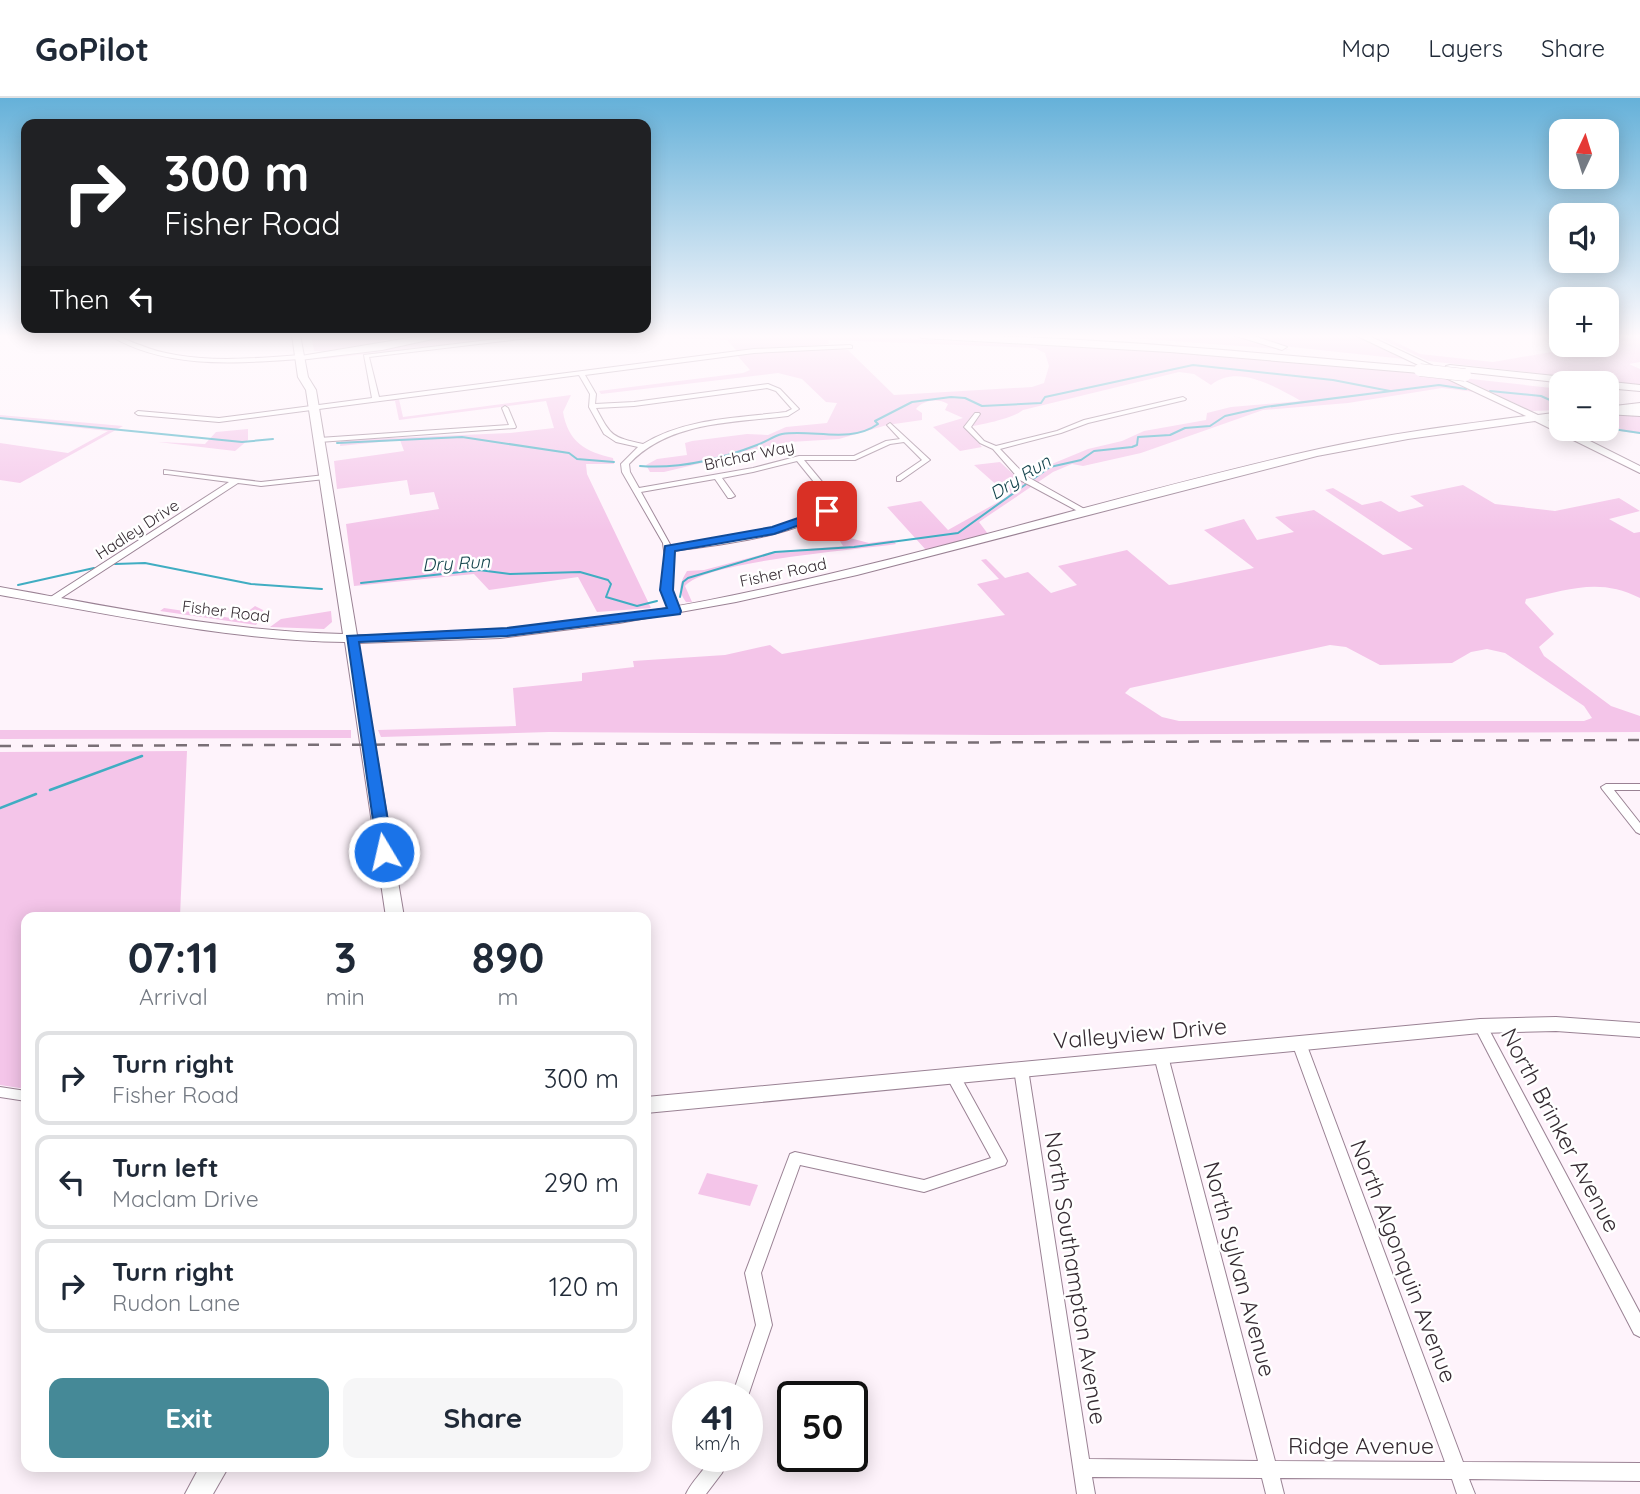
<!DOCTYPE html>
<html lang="en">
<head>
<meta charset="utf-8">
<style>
	body { margin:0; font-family:Quicksand,sans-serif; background:#f6f6f7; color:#1f2937; height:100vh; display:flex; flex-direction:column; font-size:26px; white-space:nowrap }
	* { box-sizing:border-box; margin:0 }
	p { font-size:23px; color:#747a83 }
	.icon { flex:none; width:38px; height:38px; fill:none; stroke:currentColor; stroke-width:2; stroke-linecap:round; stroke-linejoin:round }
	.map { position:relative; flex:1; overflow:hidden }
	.details { position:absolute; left:21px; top:814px; width:630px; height:560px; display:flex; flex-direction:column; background:#fff; border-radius:14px; box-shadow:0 4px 18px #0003 }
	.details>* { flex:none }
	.top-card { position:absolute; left:21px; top:21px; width:630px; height:214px; border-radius:14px; box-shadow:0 4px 18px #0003; background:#202124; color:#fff; overflow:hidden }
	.needle { width:46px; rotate:4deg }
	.fabs { position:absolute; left:1549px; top:21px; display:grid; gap:14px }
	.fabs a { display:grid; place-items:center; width:70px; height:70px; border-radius:14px; background:#fff; box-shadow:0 4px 18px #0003; font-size:35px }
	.speed { position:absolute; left:672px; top:1283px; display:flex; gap:14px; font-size:35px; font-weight:700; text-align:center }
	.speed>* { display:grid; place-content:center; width:91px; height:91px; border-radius:50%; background:#fff; box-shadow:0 4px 18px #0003; line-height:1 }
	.speed small { font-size:18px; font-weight:400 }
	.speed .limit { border:4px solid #111; border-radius:10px; background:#fff; color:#111 }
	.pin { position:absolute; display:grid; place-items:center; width:60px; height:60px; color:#fff; margin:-30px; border-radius:14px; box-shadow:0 4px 10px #0006 }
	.me { position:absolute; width:77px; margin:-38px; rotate:351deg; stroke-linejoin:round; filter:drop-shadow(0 0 5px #0008) }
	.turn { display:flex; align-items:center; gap:24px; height:147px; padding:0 28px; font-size:32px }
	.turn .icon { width:91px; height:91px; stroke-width:2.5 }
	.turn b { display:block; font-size:49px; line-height:60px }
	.then { display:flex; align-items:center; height:66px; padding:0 28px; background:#0003; gap:14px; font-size:26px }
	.eta { display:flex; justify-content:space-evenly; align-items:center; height:119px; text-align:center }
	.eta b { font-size:42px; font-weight:800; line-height:49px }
	.primary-button { display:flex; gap:14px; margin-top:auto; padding:14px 28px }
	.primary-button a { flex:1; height:80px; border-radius:14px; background:#458997; color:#fff; font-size:28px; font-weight:800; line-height:80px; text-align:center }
	.primary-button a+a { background:#f6f6f7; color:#1f2937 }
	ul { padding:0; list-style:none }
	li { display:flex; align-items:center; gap:21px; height:94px; margin:0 14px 10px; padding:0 14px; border:4px solid #e0e1e3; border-radius:14px }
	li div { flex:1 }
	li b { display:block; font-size:26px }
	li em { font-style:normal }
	header { display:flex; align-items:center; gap:42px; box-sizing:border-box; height:98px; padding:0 35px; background:#fff; border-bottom:2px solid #e0e1e3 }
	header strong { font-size:33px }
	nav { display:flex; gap:38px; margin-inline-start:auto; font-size:24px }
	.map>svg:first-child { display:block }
</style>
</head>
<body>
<header>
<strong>GoPilot</strong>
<nav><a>Map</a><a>Layers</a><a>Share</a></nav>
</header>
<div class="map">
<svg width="1640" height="1396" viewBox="0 0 1640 1396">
	<rect width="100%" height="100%" fill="#fef3fb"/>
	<g fill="#f4c5e9" fill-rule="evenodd">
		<path d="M311,237h88l-30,10 -47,6h-8z"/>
		<path d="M454,237h85l-217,24 7,-3z"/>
		<path d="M601,237h234l354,18 247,22 39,17 -33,-4 -94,15 -85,7 -122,43 -58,13 -11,-2 -19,8 -74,50 9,12 -62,16 -39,-43 34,-6 27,29 61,-34 -35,-31 26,-3 24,22 23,-18 41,-17 34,-8 22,-10 62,-11 1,-7 24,-6 70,-6c-24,-13 -63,-38 -90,-16l-17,-11 -15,-2 -156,38c-9,8 -45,16 -58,17l17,20 -22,4 -27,-24 30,-9 -18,-8 3,-6c-10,-6 -25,-4 -32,5l6,4v7l-35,5 -48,14 -49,3 -126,30h-14l-4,-7 11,-6 30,-4 -2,-12 7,-2 55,-7 21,1 18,-8 41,-4 10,-20 -11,-1 -24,-23 -24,-6 -177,21 -2,-3 144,-18 7,-3 -13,-15 87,-7 24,2 46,45 138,-8 12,-4 5,-17 -4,-13 -10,-5 -207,-8 1,4 -91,8 -11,-12z"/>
		<path d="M1091,237h145l55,15z"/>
		<path d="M1243,237h110l51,24 -122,-13z"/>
		<path d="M1373,237h8l39,19 73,8 93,-16 -2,-1h22l1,-6 7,-1 -4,-3h30v27l-11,2 11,5v16l-212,-24z"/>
		<path d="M1462,280l99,11v21l-30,1z"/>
		<path d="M571,297l-8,17c5,30 23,40 50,46l1,6h-28l1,10 64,134 -54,4 -19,-35 -89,13 -15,-16 -120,12 -8,-62 93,-15 -5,-17 -24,3 -3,-15 -70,9 -3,-28 70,-10 -4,-11 -60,6 1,-6 169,-7 44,-5 -8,-27 -147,19 -4,-19h-16l20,-2 4,18z"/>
		<path d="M1606,316h34v20l-33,-5z"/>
		<path d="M0,317l123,11 -103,57 -20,-3v-37l68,10 40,-22 -108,-12z"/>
		<path d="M248,331v11l-13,11 -77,-9 47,2 11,-12z"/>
		<path d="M1463,387l32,19 60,7 64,-13 21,13 -31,8 25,14 6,-1v66c-41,-21 -72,-8 -114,1l-1,4 29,31 -15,13 5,9 67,50 29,10v16l-645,3 -446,-3 -168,5 -3,-7 138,-4 -3,-38 69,-7v-8l52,-6 -1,-6 92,-6 45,-10 12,9 223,-39 -28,-31 22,-5 -18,-19 5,-1 19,19 23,-6 23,21 26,-8 -19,-19 69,-16 42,35 7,-1 78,-16 -50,-38 40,-11 13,21 37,-8 -19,-15 39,-7 69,45 30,-6 -88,-59 8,-2 29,17 19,-4 18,11 25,-6 -14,-10zM1330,547l16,2 34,18 72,-2 19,-11 16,-3 18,4 79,53 8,12 -8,3h-405l-17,-4 -37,-24 5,-5z"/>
		<path d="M842,438l27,7 24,-3 3,4c-39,6 -190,17 -211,42l7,16h-6c-9,-12 -6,-19 1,-31l17,-1 67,-18 72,-6 -5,-8z"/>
		<path d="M255,508l8,4 1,5 -8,10 -96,-14 4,-3 74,11z"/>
		<path d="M331,513l1,11 -8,7 -54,-2 11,-8z"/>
		<path d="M0,632h351v8l-351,1z"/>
		<path d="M187,653l-7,166h-154v172l-26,-4v-333z"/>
		<path d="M707,1075l51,12 -8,21 -52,-12z"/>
	</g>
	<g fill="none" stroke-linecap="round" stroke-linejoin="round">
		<g stroke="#40adc2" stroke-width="2">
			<path d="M1490,293l51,5 20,9"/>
			<path d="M0,320l242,24 31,-3"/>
			<path d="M1606,330l34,5"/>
			<path d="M337,345l125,-6 107,16 8,6 37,3"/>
			<path d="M640,368c39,3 81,-7 117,-21 9,-3 16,-9 25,-11 31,-5 68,10 96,-10l-3,-3 37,-19 39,-5 14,1 17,8 59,-3 4,-6 148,-32 140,15 57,11"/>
			<path d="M115,466l30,-1 106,21 71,5"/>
			<path d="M361,485l118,-13 31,4 70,-2 28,8 3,4 -5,13 31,9 20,-5"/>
			<path d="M18,487l76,-17"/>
			<path d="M680,499l3,-15 5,-4 87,-26 79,-5 104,-14 92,-66 31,-7 13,-9 38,-4 5,-2 1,-8 32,-2 15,-7 25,-2 15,-10 40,-9 174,-22 27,4"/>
		</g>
		<g stroke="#40adc2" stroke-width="2.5">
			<path d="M50,692l92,-34"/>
			<path d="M0,710l36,-14"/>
		</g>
		<g stroke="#9a8294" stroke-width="2">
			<g id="street">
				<path d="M109,237c12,0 20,7 31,10 12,5 24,8 36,10 41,7 83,3 124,0l3,2 -3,2c-63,4 -134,11 -191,-24z"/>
				<path d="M532,237h21l-184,22 10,40 375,-48 96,-4 2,1v2l-98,5 -169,22 11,19 -1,10 39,-2 134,-18 12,5 19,20 -11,7c-55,7 -119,5 -159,48l1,8 9,16 114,-20 46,-12h55l32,-15 14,-2 -13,-14 3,-2 40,37 -30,21h-3v-4l25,-17 -18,-18 -14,2 -35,16h-51l34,41v4c-33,31 -121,40 -166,46l2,14 -4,25 9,21 -4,3 -4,-3 -9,-21 4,-25 -3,-22 -41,-71 -1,-8 17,-17 -22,-5 -12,-8 -15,-27 1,-13 -11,-19 -360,47 -81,-7 -3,-2 3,-2 81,7 153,-20 -8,-43zM767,290l9,3 16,18 -6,3c-48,6 -101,6 -143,32 -32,-7 -32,-8 -47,-36l38,-2zM797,363l34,42c-31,29 -117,37 -160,43l-30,-54 74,-13 13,19h3l4,-2 -13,-18 31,-6z"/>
				<path d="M1183,299l3,2 -1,1 -97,23 -27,10 -61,16 26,27 62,35v4h-3l-65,-35 -27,-31 -13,-6 -16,-16 11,-14h4l1,1 -9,13 13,14 12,5 61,-15 27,-11z"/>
				<path d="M505,308l3,2 8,19 -1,1 -196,14 -3,-2 3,-2 190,-13 -7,-17z"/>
				<path d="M164,372l97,12 64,-7 4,2 -4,2 -64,7 -23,-3 -183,119h-6v-4l180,-116 -62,-8h-3z"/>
				<path d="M1606,686h34v6h-26l26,33v11l-4,-2 -34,-43 -1,-2z"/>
				<path d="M1480,923l5,1 155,291v24l-6,-3 -160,-308 1,-4z"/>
				<path d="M1299,940l5,1 2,4 157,419 177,1v18l-171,-2 6,15h-18l-5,-15 -172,-1 4,16h-18l-4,-16 -170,-1 3,17h-18l-63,-425 2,-4 5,-1 5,1 2,4 61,390 169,2 -104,-405 2,-4 5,-1 5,1 2,4 107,405 170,1 -153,-419 2,-4z"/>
				<path d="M952,971l5,1 48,87 2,4 -2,4 -81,27 -124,-27 -39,108 11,52 -25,74v-3h-15l24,-71 -11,-52 45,-119 5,-2 129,28 67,-22 -46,-84 2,-4z"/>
				<path d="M0,989l26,4v10l-26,-4z"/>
				<path d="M711,1358h18l-7,17 -16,21h-20c6,-14 20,-24 25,-38z"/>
			</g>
		</g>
		<g stroke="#9a8294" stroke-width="2">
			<g id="secondary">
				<path d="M292,237h8l8,42 8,13 41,245c330,6 644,-115 962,-186 68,-15 137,-24 207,-33l-171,-81h12l171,80 23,-3v6l-13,2 13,6v3h5l74,37v7l-105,-52 -35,5 -92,13 -91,17 -460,119 -121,27 -117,21 -119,15 -142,5 46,274h-18l-41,-275c-116,-2 -231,-27 -345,-47v-8c113,20 228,45 343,47l-37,-244 -8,-13z"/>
				<path d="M1640,305v6l-34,4v-6z"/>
				<path d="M1556,919l84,6v14l-84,-6 -76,2 -834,80v-16l834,-78z"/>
				<path d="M200,1368h29l-16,28h-28z"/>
			</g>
		</g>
		<g stroke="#9a8294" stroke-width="2">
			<g id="highway">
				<path d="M427,237h24l-69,15 -82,10 -5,-3z"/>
				<path d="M917,237c168,0 336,18 503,32l6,3 -6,3 -250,-21 -248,-14z"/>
				<path d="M1233,237h18l36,12 -5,3z"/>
				<path d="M1450,267l190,20v6l-34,-3v-5h-41l-119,-13v-4z"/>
				<path d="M1606,308l34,2v8l-34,-2z"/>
			</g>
		</g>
		<use href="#street" fill="#fff" fill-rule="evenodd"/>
		<use href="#secondary" fill="#fff" fill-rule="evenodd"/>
		<use href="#highway" fill="#fff" fill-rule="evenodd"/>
		<path stroke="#796f76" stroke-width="2.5" stroke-dasharray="11 11" stroke-linecap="butt" d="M0,648l1640,-6"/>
		<g stroke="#9a8294" stroke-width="13" stroke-linecap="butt">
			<path id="highway-bridge" d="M1420,272l45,5"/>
		</g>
		<use href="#highway-bridge" stroke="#fff" stroke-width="12"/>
	</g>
	<linearGradient id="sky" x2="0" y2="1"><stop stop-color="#65b1d9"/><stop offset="0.55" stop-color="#fffafd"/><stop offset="1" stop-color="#fffafd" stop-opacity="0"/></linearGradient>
	<rect width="1640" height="433" fill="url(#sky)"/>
	<path fill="#1a73e8" stroke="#114b97" stroke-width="2" d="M827,410l6,3 -2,3 -57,20 -99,17 -2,39 8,21 -1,3 -173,22 -148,6 34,210 -9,5 -6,-1 -31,-220 160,-8 160,-20 -7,-18 5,-44 107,-19z"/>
	<g text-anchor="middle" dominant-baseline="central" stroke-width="5" stroke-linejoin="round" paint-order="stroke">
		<g font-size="16" fill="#362c33" stroke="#fff">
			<text transform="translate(749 357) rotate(-12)">Brichar Way</text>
			<text transform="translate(137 431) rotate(-33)">Hadley Drive</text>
			<text transform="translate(783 474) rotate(-12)">Fisher Road</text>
			<text transform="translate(226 513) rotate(7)">Fisher Road</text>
		</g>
		<g font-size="18" font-style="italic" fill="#12424b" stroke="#fff">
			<text transform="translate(1020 379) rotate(-32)">Dry Run</text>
			<text transform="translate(456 465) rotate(-3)">Dry Run</text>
		</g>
		<g font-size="23" fill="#362c33" stroke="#fff">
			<text transform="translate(1140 935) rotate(-5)">Valleyview Drive</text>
			<text transform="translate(1561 1032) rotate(62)">North Brinker Avenue</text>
			<text transform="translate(1404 1163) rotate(69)">North Algonquin Avenue</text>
			<text transform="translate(1240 1171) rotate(75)">North Sylvan Avenue</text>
			<text transform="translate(1076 1180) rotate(81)">North Southampton Avenue</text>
			<text x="1361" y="1347">Ridge Avenue</text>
		</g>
	</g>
</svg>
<div class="fabs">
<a><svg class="needle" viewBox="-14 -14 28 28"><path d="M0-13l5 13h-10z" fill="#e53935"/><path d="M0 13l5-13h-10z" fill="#747a83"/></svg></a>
<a><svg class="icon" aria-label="sound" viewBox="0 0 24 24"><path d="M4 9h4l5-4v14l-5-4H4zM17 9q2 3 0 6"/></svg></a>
<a>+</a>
<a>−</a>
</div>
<div class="speed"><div>41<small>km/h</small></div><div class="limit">50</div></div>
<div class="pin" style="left:827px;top:413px;background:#d93025"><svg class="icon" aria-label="arrive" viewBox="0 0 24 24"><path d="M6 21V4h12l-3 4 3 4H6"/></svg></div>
<svg class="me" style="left:384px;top:754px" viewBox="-20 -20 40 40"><circle r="17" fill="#1a73e8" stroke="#fff" stroke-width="3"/><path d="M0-11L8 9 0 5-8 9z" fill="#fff"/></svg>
<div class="top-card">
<div class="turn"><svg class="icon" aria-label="right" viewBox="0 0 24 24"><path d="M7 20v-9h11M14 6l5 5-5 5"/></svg><div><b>300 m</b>Fisher Road</div></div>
<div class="then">Then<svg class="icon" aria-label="left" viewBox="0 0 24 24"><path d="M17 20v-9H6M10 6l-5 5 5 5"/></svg></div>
</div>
<section class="details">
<div class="eta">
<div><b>07:11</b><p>Arrival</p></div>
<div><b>3</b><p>min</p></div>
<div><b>890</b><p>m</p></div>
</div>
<ul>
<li><svg class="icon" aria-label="right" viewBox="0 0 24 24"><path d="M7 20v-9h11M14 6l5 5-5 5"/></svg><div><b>Turn right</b><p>Fisher Road</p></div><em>300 m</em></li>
<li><svg class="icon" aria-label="left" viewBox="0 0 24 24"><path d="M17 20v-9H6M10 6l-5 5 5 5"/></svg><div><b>Turn left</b><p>Maclam Drive</p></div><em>290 m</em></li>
<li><svg class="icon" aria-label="right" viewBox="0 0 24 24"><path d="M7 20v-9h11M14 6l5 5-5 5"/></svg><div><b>Turn right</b><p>Rudon Lane</p></div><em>120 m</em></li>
</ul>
<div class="primary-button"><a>Exit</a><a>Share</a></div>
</section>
</div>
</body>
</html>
